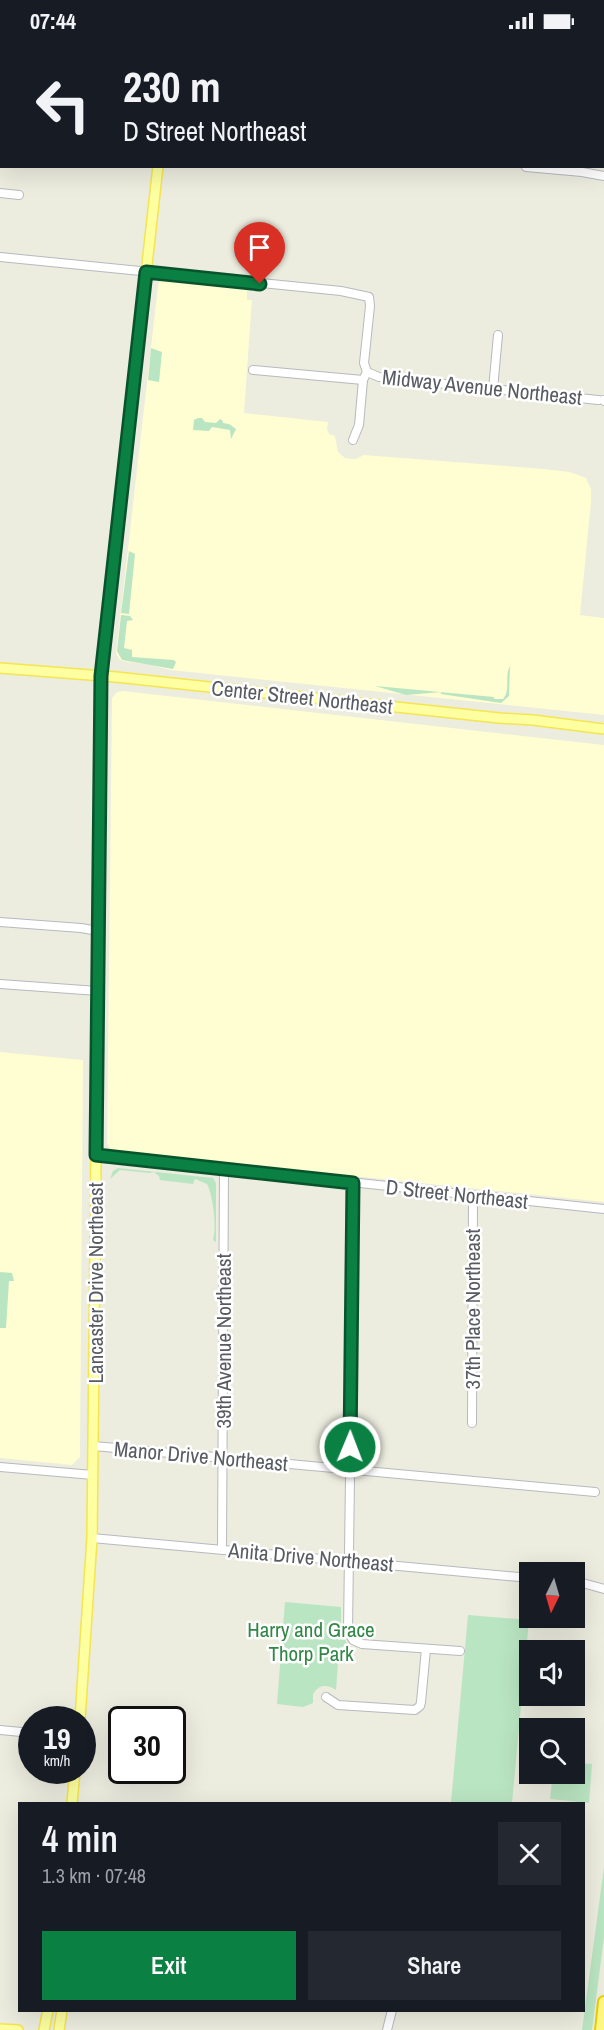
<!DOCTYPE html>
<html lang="en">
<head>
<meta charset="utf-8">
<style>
	body { margin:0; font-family:"Archivo Narrow",sans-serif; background:#242831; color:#f1f3f6; height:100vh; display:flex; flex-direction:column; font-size:22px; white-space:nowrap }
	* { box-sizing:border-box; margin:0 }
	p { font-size:20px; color:#9ea1a6 }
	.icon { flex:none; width:33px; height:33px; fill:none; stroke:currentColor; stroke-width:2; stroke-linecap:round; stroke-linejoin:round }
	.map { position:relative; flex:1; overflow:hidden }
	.sheet { position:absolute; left:18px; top:1760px; width:567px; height:210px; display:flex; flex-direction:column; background:#171b24; border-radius:0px; box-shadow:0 6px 24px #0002 }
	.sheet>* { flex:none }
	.banner { position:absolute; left:0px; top:0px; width:604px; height:126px; box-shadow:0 6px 24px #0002; background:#171b24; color:#f1f3f6; overflow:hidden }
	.needle { width:39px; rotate:185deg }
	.fabs { position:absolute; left:519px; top:1520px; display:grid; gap:12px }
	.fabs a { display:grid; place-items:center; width:66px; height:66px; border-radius:0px; background:#171b24; box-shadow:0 6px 24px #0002; font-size:30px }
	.speed { position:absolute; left:18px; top:1664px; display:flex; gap:12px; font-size:30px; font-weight:700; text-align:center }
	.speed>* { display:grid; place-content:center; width:78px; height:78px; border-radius:50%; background:#171b24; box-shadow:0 6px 24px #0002; line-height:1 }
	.speed small { font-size:15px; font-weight:400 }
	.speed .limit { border:3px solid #111; border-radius:9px; background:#fff; color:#111 }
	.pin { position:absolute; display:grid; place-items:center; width:51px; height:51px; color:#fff; margin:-62px -26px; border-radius:50% 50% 50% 0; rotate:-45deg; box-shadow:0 0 6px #0007 }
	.pin .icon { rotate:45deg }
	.me { position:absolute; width:66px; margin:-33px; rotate:1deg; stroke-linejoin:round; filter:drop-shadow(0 0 4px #0008) }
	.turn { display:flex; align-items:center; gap:21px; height:126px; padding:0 24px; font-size:27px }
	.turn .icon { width:78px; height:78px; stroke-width:2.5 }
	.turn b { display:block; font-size:42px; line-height:51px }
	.round { display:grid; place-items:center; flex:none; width:63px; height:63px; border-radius:0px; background:#242831 }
	.summary { display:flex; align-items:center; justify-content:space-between; height:102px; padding:0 24px }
	h1 { font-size:36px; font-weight:600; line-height:45px }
	.cta { display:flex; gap:12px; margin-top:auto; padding:12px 24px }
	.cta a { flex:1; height:69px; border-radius:0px; background:#0b8043; color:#fff; font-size:24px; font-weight:600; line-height:69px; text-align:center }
	.cta a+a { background:#242831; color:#f1f3f6 }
	.status { display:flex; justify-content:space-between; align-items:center; height:42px; padding:0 30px; background:#171b24; direction:ltr }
	.status svg { height:16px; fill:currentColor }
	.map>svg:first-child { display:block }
</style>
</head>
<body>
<div class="status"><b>07:44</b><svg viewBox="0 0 49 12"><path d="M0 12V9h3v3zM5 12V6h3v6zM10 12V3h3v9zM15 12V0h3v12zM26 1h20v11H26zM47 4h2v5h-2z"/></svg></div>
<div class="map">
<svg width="604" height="1988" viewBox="0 0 604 1988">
	<rect width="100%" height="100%" fill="#ececdf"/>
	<g fill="#fffdd2">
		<path d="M166,238l81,9v11h5l-8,113 84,9 -1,7 2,5 6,2 3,16 7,6 7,1h4l8,-4 180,14 26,3 16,6 5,11v13l-11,113 24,3v97l-434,-45 -19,-5 -29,-4 -3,-2 -3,-6 42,-367 1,-4z"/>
		<path d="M123,649l481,54v457l-493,-51 -4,-8 5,-445 5,-6z"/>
		<path d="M0,1010l83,8 -3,397 -8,8 -72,-7z"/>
	</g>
	<g fill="#bae5c2">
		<path d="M151,306l11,4 -3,30 -11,-2z"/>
		<path d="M198,376h4l3,4 11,1 4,-4 2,1 1,3 6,1 7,5 -5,10 -1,-9 -18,-3 -3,4 -16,-1 1,-10z"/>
		<path d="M129,509l6,3 -6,60 -8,-1z"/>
		<path d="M121,573l9,1 3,4 -6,1 -3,27 8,2v7l42,3 2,2 -3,7 -51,-9 -5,-9z"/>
		<path d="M510,624l-1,30 -8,7 -60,-9v-2l-35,3 -31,-9 119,11v2h9c8,-9 1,-22 7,-33z"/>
		<path d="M118,1126l95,10 3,5v59l-3,-2c4,-12 0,-45 -6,-56l-12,-5 -2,5 -33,-4 -1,-4 -5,-4 -4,1 -30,-3 -10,9 3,-8z"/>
		<path d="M0,1230l12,1 2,8h-5l-3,47h-6z"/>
		<path d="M285,1560l56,5v24l6,13 -8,6 -3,40c-9,-6 -17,-6 -23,4v9l-10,4 -26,-3z"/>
		<path d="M468,1573l61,5 -17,183h-61z"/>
		<path d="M575,1721l17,1 -3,39 -39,-4 3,-26h21z"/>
		<path d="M604,1825v70l-12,93h-10z"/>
	</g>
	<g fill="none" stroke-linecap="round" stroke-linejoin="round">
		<g stroke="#b7b9bf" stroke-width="10">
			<g id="minor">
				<path d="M471,2v-2"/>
				<path d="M551,2v-2"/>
				<path d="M603,20h1"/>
				<path d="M0,74h1"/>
				<path d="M526,125l56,5 22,4"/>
				<path d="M0,151l19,2"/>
				<path d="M0,215l341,34 28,6 1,9 -6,57 3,9 -4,8 -4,45 -6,15"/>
				<path d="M253,328l110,10"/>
				<path d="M367,330l12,5 219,23"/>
				<path d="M493,347l5,-54"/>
				<path d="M603,358l1,1"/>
				<path d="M0,880l81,6 17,3"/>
				<path d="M0,942l98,7"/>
				<path d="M96,1113l508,54"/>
				<path d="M353,1141c-2,150 -2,299 -5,449l5,8 9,4 98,7"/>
				<path d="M472,1381l1,-228"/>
				<path d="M94,1404l501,46"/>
				<path d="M0,1425l93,8"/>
				<path d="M92,1496l438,40"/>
				<path d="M222,1507l2,-380"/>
				<path d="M574,1540l12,2 18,5"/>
				<path d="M326,1655l12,8 77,5 5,-4 1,-4 5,-53"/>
				<path d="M0,1688l32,3"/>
				<path d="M387,1988l5,-20"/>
			</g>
		</g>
		<g stroke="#f5e550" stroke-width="12">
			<g id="major">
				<path d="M172,2v-2"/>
				<path d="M0,626l116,9 383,41 34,2 71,9"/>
				<path d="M80,1677l12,-181 9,-862 57,-510"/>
				<path d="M72,1761l3,-33"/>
				<path d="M0,1987l18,1"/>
				<path d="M44,1988l4,-20"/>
				<path d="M59,1988l3,-20"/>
			</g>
		</g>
		<g stroke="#ebce00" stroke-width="14">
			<path id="highway" d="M601,1988l3,-28"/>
		</g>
		<use href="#minor" stroke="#fff" stroke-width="8"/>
		<use href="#major" stroke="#fdffa1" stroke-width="9"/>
		<use href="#highway" stroke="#fff783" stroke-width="10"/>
	</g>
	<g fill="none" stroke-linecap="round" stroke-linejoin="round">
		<g stroke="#07532c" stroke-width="15">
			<path id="route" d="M260,242l-114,-12 -45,404 -5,479 257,28 -3,264"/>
		</g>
		<use href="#route" stroke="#0b8043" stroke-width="10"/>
	</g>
	<g text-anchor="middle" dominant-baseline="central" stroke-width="5" stroke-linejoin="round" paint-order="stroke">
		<g font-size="21" fill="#585b61" stroke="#fff">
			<text transform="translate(482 345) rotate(6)">Midway Avenue Northeast</text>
			<text transform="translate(302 655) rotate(6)">Center Street Northeast</text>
			<text transform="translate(457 1152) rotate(6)">D Street Northeast</text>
			<text transform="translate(95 1241) rotate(-90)">Lancaster Drive Northeast</text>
			<text transform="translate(472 1267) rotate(-90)">37th Place Northeast</text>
			<text transform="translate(223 1299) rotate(-90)">39th Avenue Northeast</text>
			<text transform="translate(201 1414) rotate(5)">Manor Drive Northeast</text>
			<text transform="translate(311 1515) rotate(5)">Anita Drive Northeast</text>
		</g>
		<g font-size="21" fill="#328646" stroke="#fff">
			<text x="311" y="1587">Harry and Grace<tspan x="311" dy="24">Thorp Park</tspan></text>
		</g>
	</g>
</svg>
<div class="fabs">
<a><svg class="needle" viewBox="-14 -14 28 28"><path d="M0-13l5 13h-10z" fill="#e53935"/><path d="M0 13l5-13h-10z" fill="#9ea1a6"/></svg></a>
<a><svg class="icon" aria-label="sound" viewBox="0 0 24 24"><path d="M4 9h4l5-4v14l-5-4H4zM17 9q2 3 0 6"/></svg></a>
<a><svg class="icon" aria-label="search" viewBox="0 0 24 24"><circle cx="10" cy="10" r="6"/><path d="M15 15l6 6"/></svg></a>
</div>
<div class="speed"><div>19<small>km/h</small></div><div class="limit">30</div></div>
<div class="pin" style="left:260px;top:242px;background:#d93025"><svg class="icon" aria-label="arrive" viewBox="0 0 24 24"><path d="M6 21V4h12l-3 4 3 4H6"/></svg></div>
<svg class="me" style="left:350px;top:1405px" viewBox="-20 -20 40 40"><circle r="17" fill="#0b8043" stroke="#fff" stroke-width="3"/><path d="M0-11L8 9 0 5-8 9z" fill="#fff"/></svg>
<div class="banner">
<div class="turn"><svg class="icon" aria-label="left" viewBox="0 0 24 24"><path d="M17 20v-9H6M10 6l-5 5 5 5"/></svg><div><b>230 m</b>D Street Northeast</div></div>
</div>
<section class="sheet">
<div class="summary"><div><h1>4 min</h1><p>1.3 km · 07:48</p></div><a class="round"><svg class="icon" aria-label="close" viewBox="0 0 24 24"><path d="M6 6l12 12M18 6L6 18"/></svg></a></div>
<div class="cta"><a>Exit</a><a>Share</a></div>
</section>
</div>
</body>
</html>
